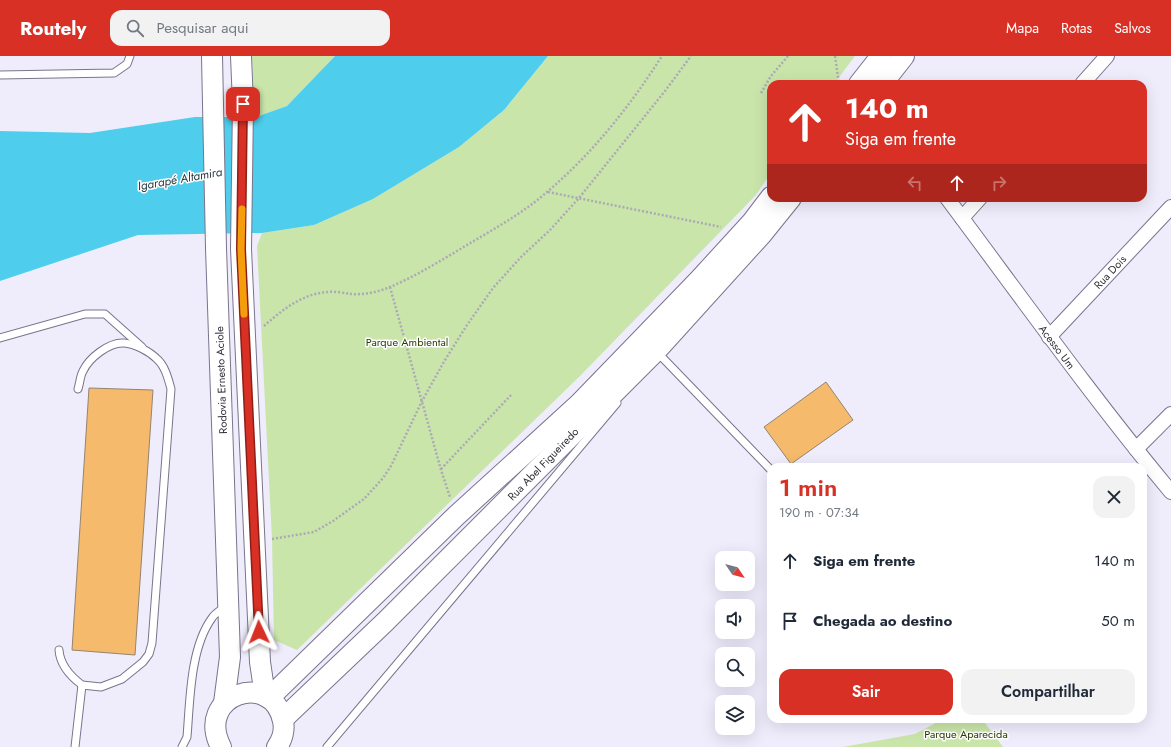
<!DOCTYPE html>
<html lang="pt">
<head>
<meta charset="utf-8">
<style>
	body { margin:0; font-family:Jost,sans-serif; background:#f2f2f3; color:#1f2937; height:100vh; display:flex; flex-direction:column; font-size:15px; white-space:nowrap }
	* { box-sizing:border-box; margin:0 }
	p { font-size:13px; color:#747a83 }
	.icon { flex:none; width:22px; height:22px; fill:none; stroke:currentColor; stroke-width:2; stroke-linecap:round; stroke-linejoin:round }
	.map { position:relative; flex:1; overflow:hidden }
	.side { position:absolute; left:767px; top:407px; width:380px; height:260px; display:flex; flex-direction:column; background:#fff; border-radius:12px; box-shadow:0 4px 16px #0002 }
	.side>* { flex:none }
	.banner { position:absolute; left:767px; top:24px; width:380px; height:122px; border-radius:12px; box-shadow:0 4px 16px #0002; background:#d93025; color:#fff; overflow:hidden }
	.needle { width:26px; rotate:125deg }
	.controls { position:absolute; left:715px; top:495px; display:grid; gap:8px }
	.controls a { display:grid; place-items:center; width:40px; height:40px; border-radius:8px; background:#fff; box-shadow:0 4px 16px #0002; font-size:20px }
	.pin { position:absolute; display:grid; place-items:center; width:34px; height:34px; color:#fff; margin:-17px; border-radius:8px; box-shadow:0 2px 6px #0006 }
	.me { position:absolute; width:44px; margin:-22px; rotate:358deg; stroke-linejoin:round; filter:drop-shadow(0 0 3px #0008) }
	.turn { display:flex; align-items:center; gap:14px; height:84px; padding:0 12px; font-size:18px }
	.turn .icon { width:52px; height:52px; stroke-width:2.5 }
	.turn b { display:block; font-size:28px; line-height:34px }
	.lanes { display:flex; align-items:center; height:38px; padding:0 12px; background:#0003; justify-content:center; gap:20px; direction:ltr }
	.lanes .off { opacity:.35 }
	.round { display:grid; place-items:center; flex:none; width:42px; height:42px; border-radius:12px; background:#f2f2f3 }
	.headline { display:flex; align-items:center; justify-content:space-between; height:68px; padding:0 12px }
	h1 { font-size:24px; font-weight:600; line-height:30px; color:#d93025 }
	.primary-button { display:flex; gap:8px; margin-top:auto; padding:8px 12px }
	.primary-button a { flex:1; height:46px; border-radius:12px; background:#d93025; color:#fff; font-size:16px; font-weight:600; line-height:46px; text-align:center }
	.primary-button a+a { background:#f2f2f3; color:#1f2937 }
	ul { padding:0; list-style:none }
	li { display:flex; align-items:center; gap:12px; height:60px; padding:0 12px }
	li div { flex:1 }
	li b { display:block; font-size:15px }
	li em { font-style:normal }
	header { display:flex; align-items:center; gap:24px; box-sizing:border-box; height:56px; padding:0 20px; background:#d93025; color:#fff }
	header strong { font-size:19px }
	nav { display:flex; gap:22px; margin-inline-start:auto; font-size:14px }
	.search { width:280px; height:36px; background:#f2f2f3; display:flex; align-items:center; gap:10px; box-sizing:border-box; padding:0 14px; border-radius:12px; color:#747a83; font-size:15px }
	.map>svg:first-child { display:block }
</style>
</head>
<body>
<header>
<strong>Routely</strong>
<div class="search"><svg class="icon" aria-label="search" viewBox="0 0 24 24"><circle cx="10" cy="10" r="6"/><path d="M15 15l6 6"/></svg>Pesquisar aqui</div>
<nav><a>Mapa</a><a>Rotas</a><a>Salvos</a></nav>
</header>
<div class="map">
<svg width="1171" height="691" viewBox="0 0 1171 691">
	<rect width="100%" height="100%" fill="#efecfc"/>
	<g fill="#cae5aa">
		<path d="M252,0h83l-48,50 -31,11 -2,-14z"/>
		<path d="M548,0h307l-21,28h-63v89l-16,23 -175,180 -283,274 -23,-10 -2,-101 -15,-293 5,-13 52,-8 59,-26 86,-52 45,-37z"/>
		<path d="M943,663h39l21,28h-160l72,-13z"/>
	</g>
	<path fill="#4ecded" d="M335,0h213l-44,54 -45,37 -86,52 -59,26 -52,8 -124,2 -138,46v-150l90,2 105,-16h61l31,-11z"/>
	<g fill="#f5ba6b" stroke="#958470">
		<path d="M826,326l27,38 -62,44 -27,-37z"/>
		<path d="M89,332l64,2 -18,265 -63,-5z"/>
	</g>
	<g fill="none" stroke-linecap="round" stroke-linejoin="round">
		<g stroke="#7a748c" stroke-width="9">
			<g id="lane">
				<path d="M0,19l114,-2 13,-9 3,-8"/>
				<path d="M0,282l85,-24h20l37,33"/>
				<path d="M657,296l114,118"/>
				<path d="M59,594c1,15 11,26 23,35"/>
				<path d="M75,691l7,-62 19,2 21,-8 21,-17 6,-8 3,-11 19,-254c-3,-11 -6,-23 -14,-30 -8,-8 -22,-15 -33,-16 -15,-1 -35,15 -41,28 -3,5 -3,12 -5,18"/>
				<path d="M182,691l5,-10c3,-36 3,-89 25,-119 3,-5 9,-8 14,-12"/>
				<path d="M327,691l290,-344"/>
			</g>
		</g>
		<g stroke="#7a748c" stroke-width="16">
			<g id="street">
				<path d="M1082,28l25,-28"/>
				<path d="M947,142c74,99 145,199 224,294"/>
				<path d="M962,162l18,-20"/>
				<path d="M1049,281l122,-130"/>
				<path d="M1136,393l35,-35"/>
			</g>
		</g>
		<g stroke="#7a748c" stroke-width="22">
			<g id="secondary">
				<path d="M212,0l4,192 14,409 -6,46"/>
				<path d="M241,0l2,48 -2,145 19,413 5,34"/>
				<path d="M859,28l22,-28"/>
				<path d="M882,28l22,-28"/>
				<path d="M269,642l187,-182 123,-112 119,-123 54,-59 19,-25"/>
				<path d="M283,663l102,-97 271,-271 106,-117 29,-36"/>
				<path d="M221,691c-27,-52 51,-78 62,-26 2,9 -1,19 -6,26"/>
			</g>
		</g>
		<g stroke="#aca9b6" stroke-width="2.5" stroke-dasharray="2 2" stroke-linecap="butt">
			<path d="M835,0l4,28"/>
			<path d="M761,37l10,-17 17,-20"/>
			<path d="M548,136l173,35"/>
			<path d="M390,231l51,183 9,27"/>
			<path d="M264,270c18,-16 38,-32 63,-34 8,-1 17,1 24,2 13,1 27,-2 39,-7 26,-11 52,-27 77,-42 27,-16 56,-32 80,-53 46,-39 83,-86 115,-136"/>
			<path d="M441,413l70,-74"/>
			<path d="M272,483l42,-7 19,-11 31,-22 19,-21 8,-12 31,-65 23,-41 22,-35 26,-37 28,-31 29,-27 29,-32 86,-107 26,-35"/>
		</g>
		<use href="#lane" stroke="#fff" stroke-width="7"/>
		<use href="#street" stroke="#fff" stroke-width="14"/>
		<use href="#secondary" stroke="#fff" stroke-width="20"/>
	</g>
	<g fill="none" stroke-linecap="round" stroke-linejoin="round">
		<g stroke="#8d1f18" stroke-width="10">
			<path id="route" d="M243,48l-2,145 18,383"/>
		</g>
		<use href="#route" stroke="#d93025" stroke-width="7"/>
		<path stroke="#f59e0b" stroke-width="7" d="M242,153l-1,40 3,65"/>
	</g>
	<g text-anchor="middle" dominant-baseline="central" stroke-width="3" stroke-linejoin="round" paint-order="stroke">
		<g font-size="11" fill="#322f39" stroke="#fff">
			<text transform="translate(1110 216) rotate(-47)">Rua Dois</text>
			<text transform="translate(1057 291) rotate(53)">Acesso Um</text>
			<text transform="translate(221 324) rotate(-92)">Rodovia Ernesto Aciole</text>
			<text transform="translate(543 408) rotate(-46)">Rua Abel Figueiredo</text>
		</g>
		<g font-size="11" fill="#293e00" stroke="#fff">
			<text x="407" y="286">Parque Ambiental</text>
			<text x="966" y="678">Parque Aparecida</text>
		</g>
		<g font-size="12" font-style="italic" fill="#1d3238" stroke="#fff">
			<text transform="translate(180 123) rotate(-10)">Igarapé Altamira</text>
		</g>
	</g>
</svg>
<div class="controls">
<a><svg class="needle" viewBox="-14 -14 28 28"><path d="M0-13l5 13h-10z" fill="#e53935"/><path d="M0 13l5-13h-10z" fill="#747a83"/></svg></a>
<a><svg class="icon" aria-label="sound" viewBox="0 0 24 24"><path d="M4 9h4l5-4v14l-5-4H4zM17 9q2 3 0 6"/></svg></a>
<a><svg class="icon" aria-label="search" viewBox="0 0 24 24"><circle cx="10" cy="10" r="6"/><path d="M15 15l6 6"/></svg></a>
<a><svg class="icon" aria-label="layers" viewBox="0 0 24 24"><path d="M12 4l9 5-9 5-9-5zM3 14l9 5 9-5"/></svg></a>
</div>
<div class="pin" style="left:243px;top:48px;background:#d93025"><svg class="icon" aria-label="arrive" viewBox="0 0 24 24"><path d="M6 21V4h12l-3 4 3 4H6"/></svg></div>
<svg class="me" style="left:259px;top:576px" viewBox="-20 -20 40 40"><path d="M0-17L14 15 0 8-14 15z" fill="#d93025" stroke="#fff" stroke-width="4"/></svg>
<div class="banner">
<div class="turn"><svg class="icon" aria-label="ahead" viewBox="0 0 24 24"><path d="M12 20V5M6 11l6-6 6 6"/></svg><div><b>140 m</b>Siga em frente</div></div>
<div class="lanes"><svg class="icon off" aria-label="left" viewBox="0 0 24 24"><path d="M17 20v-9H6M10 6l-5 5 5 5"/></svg><svg class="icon" aria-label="ahead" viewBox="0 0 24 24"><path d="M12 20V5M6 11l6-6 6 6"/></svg><svg class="icon off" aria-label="right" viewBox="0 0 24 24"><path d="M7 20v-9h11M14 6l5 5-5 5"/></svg></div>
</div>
<section class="side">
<div class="headline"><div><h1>1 min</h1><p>190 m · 07:34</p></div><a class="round"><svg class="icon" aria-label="close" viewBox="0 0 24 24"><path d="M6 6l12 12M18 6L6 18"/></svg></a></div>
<ul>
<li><svg class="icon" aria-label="ahead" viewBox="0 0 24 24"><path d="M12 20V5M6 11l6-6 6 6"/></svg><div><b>Siga em frente</b></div><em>140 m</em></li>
<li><svg class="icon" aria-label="arrive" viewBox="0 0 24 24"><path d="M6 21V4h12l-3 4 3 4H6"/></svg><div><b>Chegada ao destino</b></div><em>50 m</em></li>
</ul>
<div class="primary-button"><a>Sair</a><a>Compartilhar</a></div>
</section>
</div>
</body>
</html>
